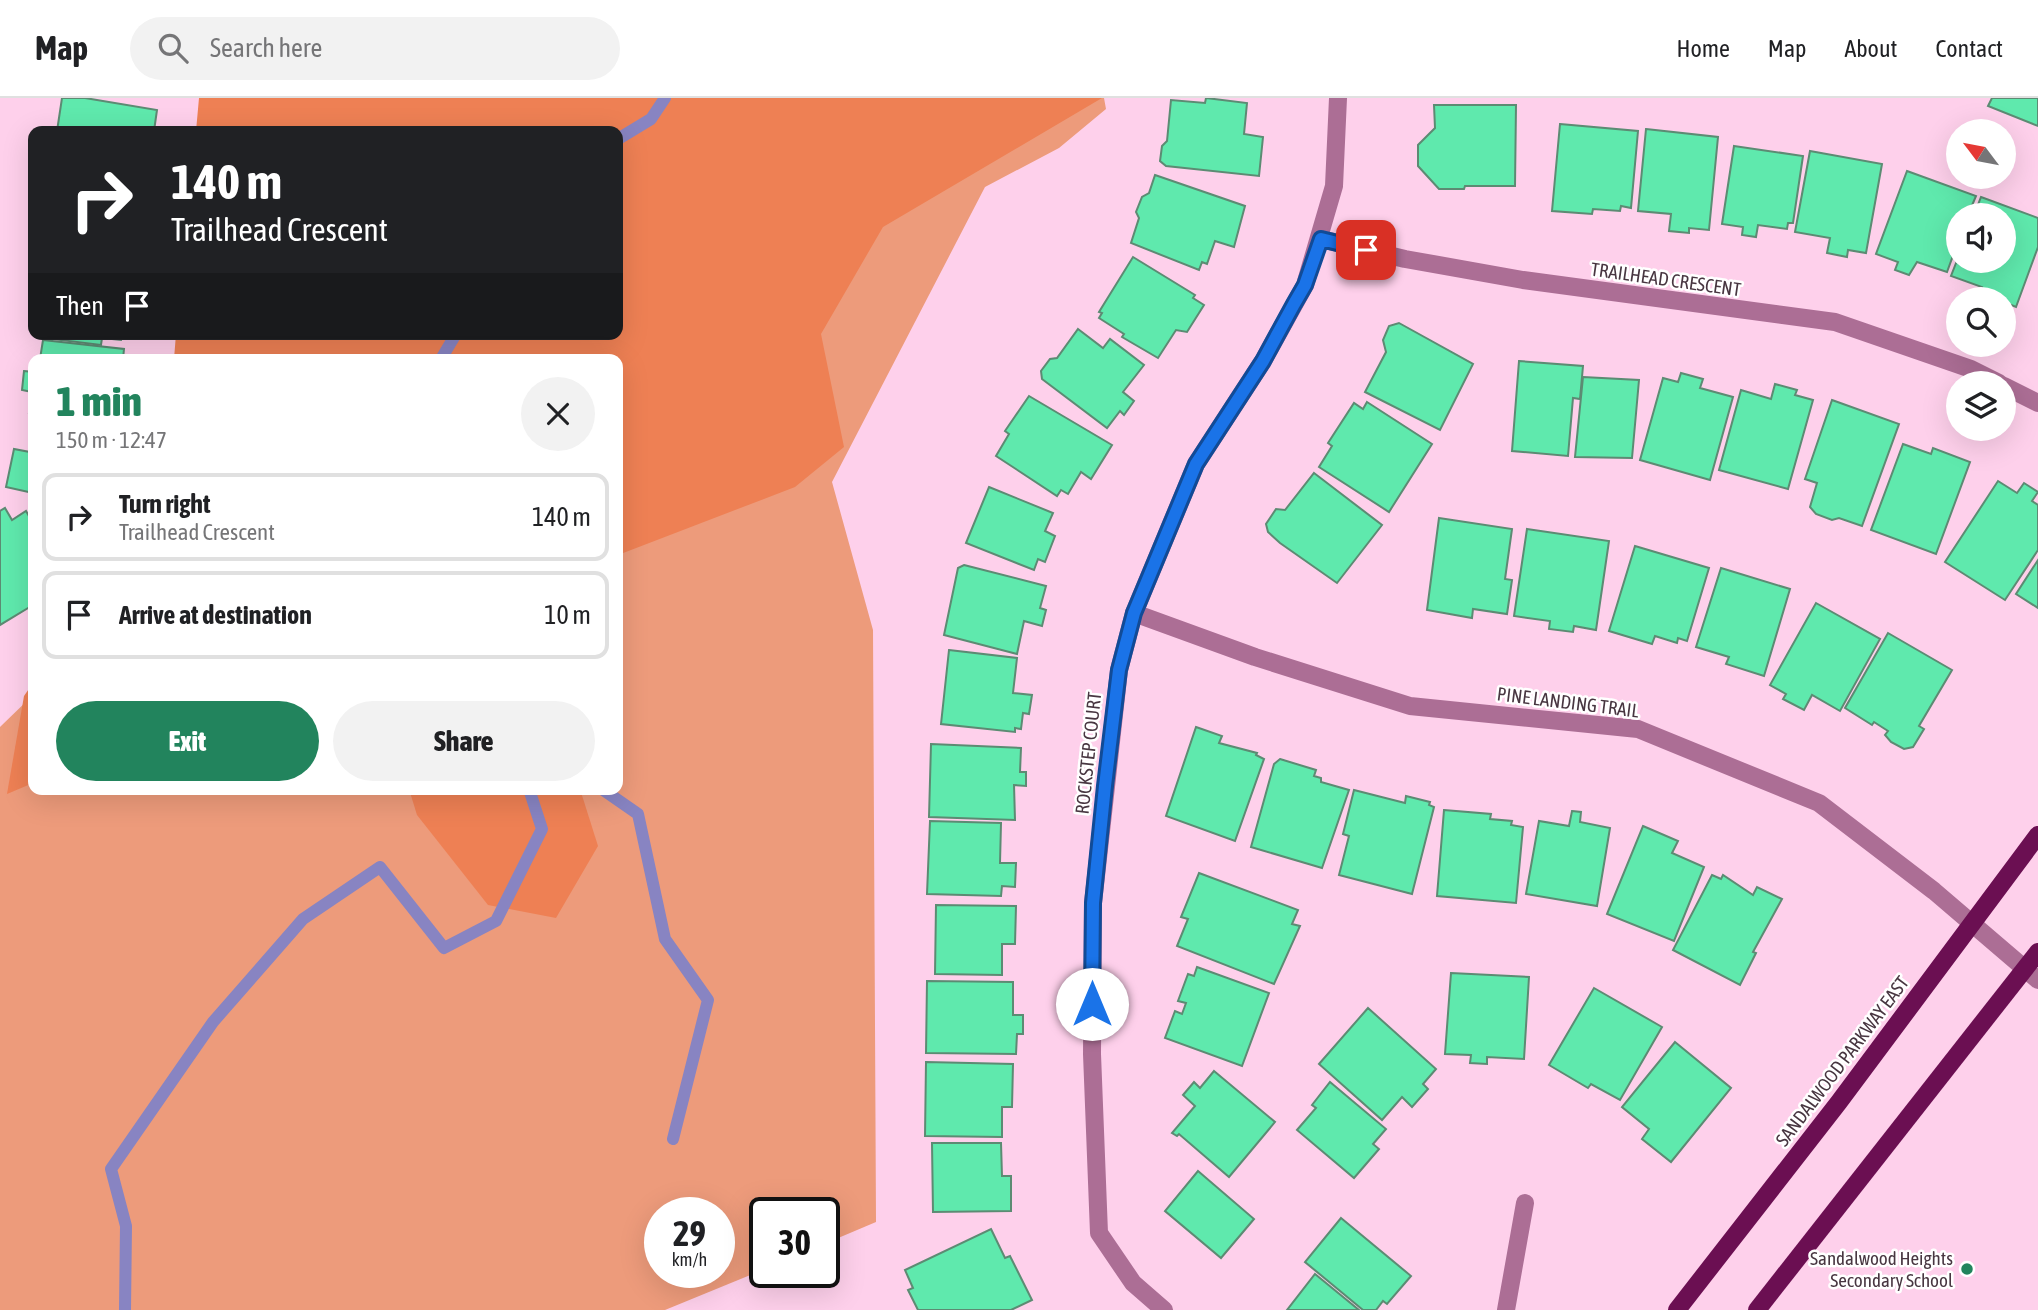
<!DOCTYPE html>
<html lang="en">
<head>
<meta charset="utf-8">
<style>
	body { margin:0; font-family:"Asap Condensed",sans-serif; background:#f2f2f2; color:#202124; height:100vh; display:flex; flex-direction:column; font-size:26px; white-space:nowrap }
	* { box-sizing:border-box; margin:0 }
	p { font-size:23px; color:#757577 }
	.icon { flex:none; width:38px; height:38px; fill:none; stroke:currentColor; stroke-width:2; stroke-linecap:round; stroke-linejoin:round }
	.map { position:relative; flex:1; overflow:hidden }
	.sheet { position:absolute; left:28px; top:256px; width:595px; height:441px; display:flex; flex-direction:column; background:#fff; border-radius:14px; box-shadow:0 7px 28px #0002 }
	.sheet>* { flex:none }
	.hud { position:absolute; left:28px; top:28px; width:595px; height:214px; border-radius:14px; box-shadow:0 7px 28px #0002; background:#202124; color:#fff; overflow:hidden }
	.needle { width:46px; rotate:302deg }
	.buttons { position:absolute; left:1946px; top:21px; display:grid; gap:14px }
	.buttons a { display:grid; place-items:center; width:70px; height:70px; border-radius:50%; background:#fff; box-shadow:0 7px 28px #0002; font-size:35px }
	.speed { position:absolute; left:644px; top:1099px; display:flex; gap:14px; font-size:35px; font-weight:700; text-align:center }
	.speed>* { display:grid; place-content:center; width:91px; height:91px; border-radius:50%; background:#fff; box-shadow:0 7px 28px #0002; line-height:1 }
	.speed small { font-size:18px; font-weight:400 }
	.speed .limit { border:4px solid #111; border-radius:10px; background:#fff; color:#111 }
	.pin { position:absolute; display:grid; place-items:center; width:60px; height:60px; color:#fff; margin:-30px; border-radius:14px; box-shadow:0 4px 10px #0006 }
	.me { position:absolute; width:77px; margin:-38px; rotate:0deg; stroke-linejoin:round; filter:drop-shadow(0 0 5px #0008) }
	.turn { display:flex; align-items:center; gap:24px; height:147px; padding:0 28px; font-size:32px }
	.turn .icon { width:91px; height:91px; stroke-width:2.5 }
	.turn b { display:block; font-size:49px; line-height:60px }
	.then { display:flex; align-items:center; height:66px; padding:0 28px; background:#0003; gap:14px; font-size:26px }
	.round { display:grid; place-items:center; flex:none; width:74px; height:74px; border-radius:37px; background:#f2f2f2 }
	.overview { display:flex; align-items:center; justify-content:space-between; height:119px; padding:0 28px }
	h1 { font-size:42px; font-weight:800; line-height:52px; color:#22845d }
	.cta { display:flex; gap:14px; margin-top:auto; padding:14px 28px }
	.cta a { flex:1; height:80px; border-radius:42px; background:#22845d; color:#fff; font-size:28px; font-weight:800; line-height:80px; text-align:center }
	.cta a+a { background:#f2f2f2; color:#202124 }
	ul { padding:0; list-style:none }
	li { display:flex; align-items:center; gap:21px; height:88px; margin:0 14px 10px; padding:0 14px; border:4px solid #e0e0e0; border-radius:14px }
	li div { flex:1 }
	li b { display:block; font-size:26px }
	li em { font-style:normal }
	header { display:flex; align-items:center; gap:42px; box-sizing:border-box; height:98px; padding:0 35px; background:#fff; border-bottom:2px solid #e0e0e0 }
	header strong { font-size:33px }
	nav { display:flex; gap:38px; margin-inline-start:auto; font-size:24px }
	.search { width:490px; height:63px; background:#f2f2f2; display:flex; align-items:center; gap:18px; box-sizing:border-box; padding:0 24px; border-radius:38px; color:#757577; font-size:26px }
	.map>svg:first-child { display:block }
</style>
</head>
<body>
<header>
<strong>Map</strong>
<div class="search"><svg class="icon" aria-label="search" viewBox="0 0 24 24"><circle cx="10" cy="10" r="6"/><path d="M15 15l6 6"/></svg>Search here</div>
<nav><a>Home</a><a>Map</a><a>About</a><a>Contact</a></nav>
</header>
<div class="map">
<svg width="2038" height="1212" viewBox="0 0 2038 1212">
	<rect width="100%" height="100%" fill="#fed0eb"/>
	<path fill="#ed9b7b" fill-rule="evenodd" d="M240,0h864l2,11 -47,39 -74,39 -153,295 41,148 3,592 -52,22v-31h-59v56l-100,41h-665v-583l33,-32v94h585v-658zM660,1115h59v59h-59z"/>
	<g fill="#ee8054">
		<path d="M199,0h903l-219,129 -62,107 23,113 -49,40 -177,68v-196h-444l2,-25h442v-203h-422z"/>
		<path d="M33,585v100l-26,11 17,-98z"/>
		<path d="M409,691h171l18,57 -42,72 -68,-13 -71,-90z"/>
	</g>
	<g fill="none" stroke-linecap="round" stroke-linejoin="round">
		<g stroke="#8884c2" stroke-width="12">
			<path d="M618,41l33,-20 14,-21"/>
			<path d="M441,261l15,-25"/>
			<path d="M602,691l36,25 27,125 43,61 -35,139"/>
			<path d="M125,1212l1,-84 -15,-57 102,-147 90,-103 77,-52 64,81 52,-27 46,-92 -13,-40"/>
		</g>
	</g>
	<g fill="#5fe9ad" stroke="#5c8b73" stroke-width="2">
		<path d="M62,0h23l72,12 -3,21h-97z"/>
		<path d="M1206,0l41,5 -3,31 19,3 -4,39 -93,-10 -6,-5 2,-15 5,-5 4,-41 34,3z"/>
		<path d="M1992,0h46v28l-50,-20z"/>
		<path d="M1434,7h82l-1,81h-50l-1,3h-25l-21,-23v-21l17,-17z"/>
		<path d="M1560,26l78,7 -7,77 -10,-2 -1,5 -27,-2 -1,5 -40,-3z"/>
		<path d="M1646,31l72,8 -9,93 -20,-2v5l-20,-2 2,-17 -33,-3z"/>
		<path d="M1734,48l69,10 -10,67h-5l-1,6 -29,-4 -2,12 -14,-2 1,-8 -21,-3z"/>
		<path d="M1810,53l72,13 -16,89 -18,-3 -1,7 -20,-4 3,-15 -35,-6z"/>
		<path d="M1907,73l69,25 -8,19h-10v27l-11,30 -30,-10 -8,13 -14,-5 3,-8 -22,-8z"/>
		<path d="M1155,77l90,31 -11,41 -19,-6 -8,23 -5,-2 -3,8 -68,-27 8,-25 -3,-6 6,-15 7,-4z"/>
		<path d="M1981,99l57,21v29l-22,60 -12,-5v-3h-26l4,-12 -31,-11 7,-18v3h46v-46h-30z"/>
		<path d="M1133,159l62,38 -2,3 11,7 -17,27 -11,-2 -18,28 -36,-21 2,-3 -25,-16 3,-5 -3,-1z"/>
		<path d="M1399,225l74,41 -33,66 -75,-38 21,-40 -3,-12 6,-14z"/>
		<path d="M1078,231l25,19 7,-9 34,26 -21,27 11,9 -10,14 -4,-4 -13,17 -65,-49 -1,-8 9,-12 7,-1z"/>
		<path d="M45,236h77l-1,6 -19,-2 -1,7 -57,-7z"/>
		<path d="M43,242l81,9 -1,10h-83z"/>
		<path d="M1519,263l64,5 -3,33 -7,-1 -5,58 -56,-5z"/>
		<path d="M24,273l9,1v41h-4l3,-21 -10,-2z"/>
		<path d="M1681,275l22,6 -3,9 33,9 -23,83 -70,-20 23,-82 15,4z"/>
		<path d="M1583,279l56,3 -7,78 -57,-1z"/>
		<path d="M1775,286l22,6 -2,5 18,5 -25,89 -69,-19 22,-80 30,9z"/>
		<path d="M1029,298l83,49 -21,34 -10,-7 -13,22 -7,-4 -4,6 -61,-40 13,-22 -4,-3z"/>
		<path d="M1832,302l67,24 -37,102 -23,-8 -7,2 -16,-6 -6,-7 7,-24 -12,-4z"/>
		<path d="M1367,304l65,42 -43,68 -70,-45 13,-21 -4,-3 26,-40 9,6z"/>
		<path d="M33,339v56l-27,-6 8,-38 16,3z"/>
		<path d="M1903,346l28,10 2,-6 37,14 -34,92 -65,-24z"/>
		<path d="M1314,375l68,52 -45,58 -57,-40 -12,-11 -2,-8 10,-15 9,1z"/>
		<path d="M1998,383l19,12 7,-10 14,9 -6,9 6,4v45l-33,50 -60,-38z"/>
		<path d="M989,389l64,26 -8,18 10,5 -10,26 -7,-3 -4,11 -68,-27z"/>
		<path d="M5,410l7,12 14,-9 7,12v82l-33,20v-114z"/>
		<path d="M1439,420l73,11 -7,50 7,1 -5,34 -34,-5 -1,9 -45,-8z"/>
		<path d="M1527,431l82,12 -13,89 -22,-4 -1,6 -24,-3 1,-8 -36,-5z"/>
		<path d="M1635,448l74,22 -22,73 -9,-3 -1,5 -22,-7 -3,8 -43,-13z"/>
		<path d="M2038,462v48l-22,-14z"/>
		<path d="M964,467l82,21 -6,22 6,2 -4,16 -18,-5 -7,33 -73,-19 14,-67z"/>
		<path d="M1721,470l69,21 -26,87 -38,-12 3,-7 -33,-10z"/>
		<path d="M1816,505l64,36 -40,72 -28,-16 -8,15 -21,-11 3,-5 -16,-9z"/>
		<path d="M1888,535l64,37 -33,56 5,3 -11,18 -9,2 -13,-7 -6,-7 3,-4 -14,-9 -2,3 -27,-17z"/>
		<path d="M949,552l68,8 -4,35 19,2 -3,19 -6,-1 -2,16 -6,-1v4l-74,-8z"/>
		<path d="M1196,629l26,9 -3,7 38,10 -1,2 8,4 -29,82 -69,-25z"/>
		<path d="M931,646l90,4 -1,24h6v14l-12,-1 1,35 -86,-3z"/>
		<path d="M1280,661l36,11 -2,6 7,2v4l28,8 -27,78 -71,-21 23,-83z"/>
		<path d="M1354,692l51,13 1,-7 24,6 -1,3 5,2 -22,87 -73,-19 10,-39 -6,-2z"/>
		<path d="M1444,712l47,4 -1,5 22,2 -1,4 12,2 -7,76 -79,-7z"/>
		<path d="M1572,713l9,1 -1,10 30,6 -13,78 -71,-12 13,-73 30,5z"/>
		<path d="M930,723l71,2 -1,40h16l-1,24 -13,-1 -1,10 -74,-2z"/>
		<path d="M1643,728l35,15 -6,12 32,14 -30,74 -67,-27z"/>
		<path d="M1199,775l99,37 -6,14 8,2 -26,58 -97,-38 11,-27 -7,-2z"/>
		<path d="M1712,777l9,4 2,-4 30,20 4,-8 25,12 -29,53 3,1 -16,32 -67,-35z"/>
		<path d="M936,807l80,1 -1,38h-13v31l-67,-1z"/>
		<path d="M1197,869l72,26 -27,73 -77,-28 10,-27 7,3 4,-11 -8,-2 10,-27 6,2z"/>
		<path d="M1451,875l78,4 -5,82 -37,-2v7l-17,-1 1,-8 -26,-1z"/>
		<path d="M927,883l86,1v33h10v19h-6l-1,20 -90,-1z"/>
		<path d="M1594,890l68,39 -42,73 -29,-16 -3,4 -39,-23z"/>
		<path d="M1368,910l68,61 -13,15 5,5 -16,18 -10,-10 -20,23 -63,-56z"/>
		<path d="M1675,944l56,46 -60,74 -29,-23 7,-10 -27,-22z"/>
		<path d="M926,964l87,2 -1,43h-10v30l-77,-1z"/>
		<path d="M1214,973l61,51 -46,55 -50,-43 -2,2 -5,-3 23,-27 -12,-11 11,-13 6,6z"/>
		<path d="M1330,984l56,47 -13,15 6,5 -25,29 -57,-48 19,-22 -4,-3z"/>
		<path d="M932,1045h69l1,33h9v35l-78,1z"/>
		<path d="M1198,1073l56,48 -33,39 -56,-47z"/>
		<path d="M1341,1120l70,58 -24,28 -4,-3 -7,9h-13l-58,-48z"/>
		<path d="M991,1131l14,29 5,-2 22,44 -21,10h-93l-10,-20 5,-2 -8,-18z"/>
		<path d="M1315,1176l44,36h-72z"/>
	</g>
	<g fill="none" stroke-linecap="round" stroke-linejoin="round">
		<g stroke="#ac6e95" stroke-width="18">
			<path d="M1321,141l84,20 118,21 312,42 136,47 28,14"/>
			<path d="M2004,288l34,17"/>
			<path d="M1134,515l121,44 155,49 228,23 181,74 115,88 104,89"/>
			<path d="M1164,1212l-31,-27 -34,-50 -7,-179 1,-151 26,-233 15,-57 62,-149 67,-103 42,-76 29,-99 4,-88"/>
			<path d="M1506,1212l19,-107"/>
		</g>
		<g stroke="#6b0f52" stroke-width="18">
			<path d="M1677,1212l162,-208 199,-267"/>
			<path d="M1757,1212l281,-358"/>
		</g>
	</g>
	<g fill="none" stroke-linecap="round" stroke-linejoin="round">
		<g stroke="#114b97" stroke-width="18">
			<path id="route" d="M1092,906l1,-101 12,-117 14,-116 15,-57 62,-149 67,-103 31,-57 11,-19 16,-46 45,11"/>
		</g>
		<use href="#route" stroke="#1a73e8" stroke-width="12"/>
	</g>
	<circle fill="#22845d" stroke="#fff" stroke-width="2.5" cx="1967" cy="1171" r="7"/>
	<g text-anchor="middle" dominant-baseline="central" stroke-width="5" stroke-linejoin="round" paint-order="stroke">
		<g font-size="19" fill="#483641" stroke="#fff">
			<text transform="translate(1666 181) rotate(8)">TRAILHEAD CRESCENT</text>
			<text transform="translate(1568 604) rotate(7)">PINE LANDING TRAIL</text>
			<text transform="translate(1088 655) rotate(-84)">ROCKSTEP COURT</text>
			<text transform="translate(1842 963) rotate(-53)">SANDALWOOD PARKWAY EAST</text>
		</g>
		<g font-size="19" fill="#483641" stroke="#fff" text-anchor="end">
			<text x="1953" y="1160">Sandalwood Heights<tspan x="1953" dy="22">Secondary School</tspan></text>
		</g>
	</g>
</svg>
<div class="buttons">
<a><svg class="needle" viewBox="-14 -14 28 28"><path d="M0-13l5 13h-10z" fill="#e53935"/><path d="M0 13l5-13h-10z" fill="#757577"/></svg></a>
<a><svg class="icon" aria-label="sound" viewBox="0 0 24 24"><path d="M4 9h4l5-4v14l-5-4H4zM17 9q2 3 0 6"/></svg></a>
<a><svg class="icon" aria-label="search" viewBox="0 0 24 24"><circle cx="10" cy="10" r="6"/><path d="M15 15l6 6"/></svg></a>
<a><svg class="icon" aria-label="layers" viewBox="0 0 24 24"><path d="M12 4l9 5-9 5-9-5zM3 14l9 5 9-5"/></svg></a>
</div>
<div class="speed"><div>29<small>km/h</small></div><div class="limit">30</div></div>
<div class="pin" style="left:1366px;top:152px;background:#d93025"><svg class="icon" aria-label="arrive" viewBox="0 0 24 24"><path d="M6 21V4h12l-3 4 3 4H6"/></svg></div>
<svg class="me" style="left:1092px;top:906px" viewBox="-20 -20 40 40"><circle r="19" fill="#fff"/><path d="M0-13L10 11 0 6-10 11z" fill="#1a73e8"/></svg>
<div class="hud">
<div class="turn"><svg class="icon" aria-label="right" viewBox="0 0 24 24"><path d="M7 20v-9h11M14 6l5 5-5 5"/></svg><div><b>140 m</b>Trailhead Crescent</div></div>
<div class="then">Then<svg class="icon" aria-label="arrive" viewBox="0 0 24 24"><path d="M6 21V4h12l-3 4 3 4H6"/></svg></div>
</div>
<section class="sheet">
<div class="overview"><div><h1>1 min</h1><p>150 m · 12:47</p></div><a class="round"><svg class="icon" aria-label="close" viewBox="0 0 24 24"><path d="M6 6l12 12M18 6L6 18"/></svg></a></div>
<ul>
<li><svg class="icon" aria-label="right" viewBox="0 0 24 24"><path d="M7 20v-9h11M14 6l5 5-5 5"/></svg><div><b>Turn right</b><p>Trailhead Crescent</p></div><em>140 m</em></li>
<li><svg class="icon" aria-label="arrive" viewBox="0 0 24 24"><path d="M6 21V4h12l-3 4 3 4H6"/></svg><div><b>Arrive at destination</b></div><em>10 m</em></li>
</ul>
<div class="cta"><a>Exit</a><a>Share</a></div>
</section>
</div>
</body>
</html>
